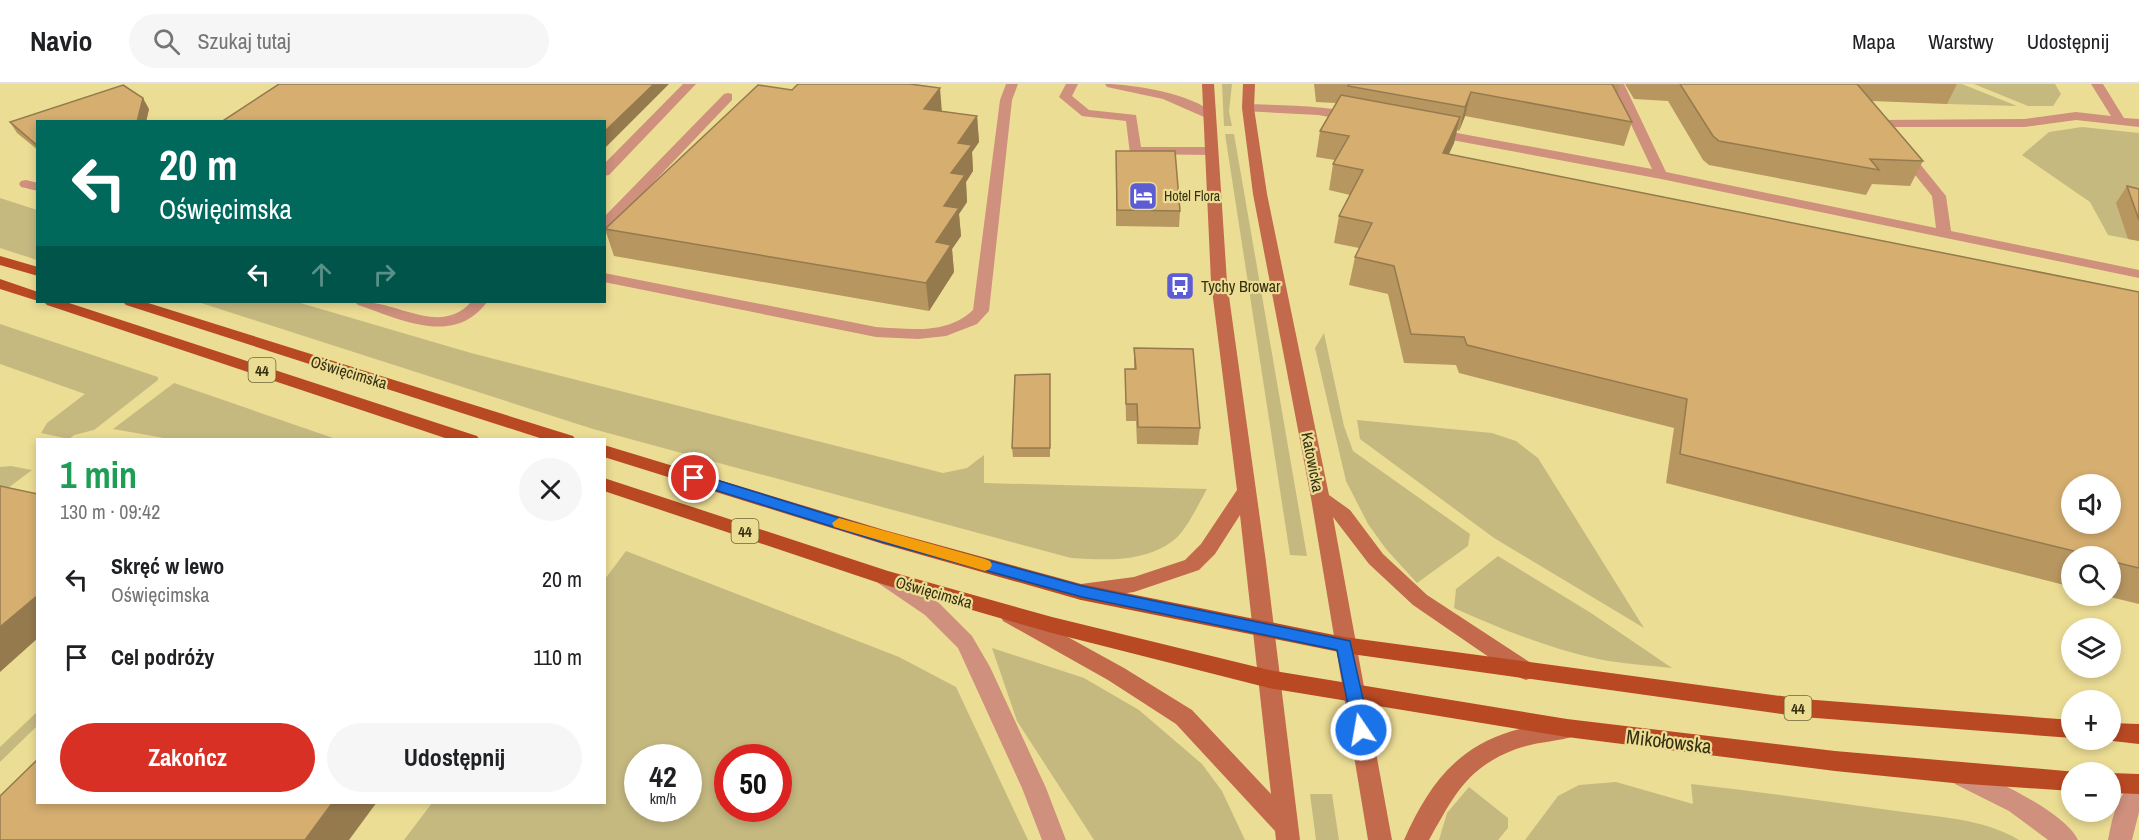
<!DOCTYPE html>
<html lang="pl">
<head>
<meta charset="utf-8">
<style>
	body { margin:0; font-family:"Archivo Narrow",sans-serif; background:#f6f6f6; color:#202124; height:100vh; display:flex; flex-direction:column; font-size:22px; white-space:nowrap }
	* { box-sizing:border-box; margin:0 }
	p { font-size:20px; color:#757577 }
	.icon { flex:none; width:33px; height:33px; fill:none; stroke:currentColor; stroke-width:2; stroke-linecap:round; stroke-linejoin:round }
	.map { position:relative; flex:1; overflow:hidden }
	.details { position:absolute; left:36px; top:354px; width:570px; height:366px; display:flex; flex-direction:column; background:#fff; border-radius:0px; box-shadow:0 3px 9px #0003 }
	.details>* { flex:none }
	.hud { position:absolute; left:36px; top:36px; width:570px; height:183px; border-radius:0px; box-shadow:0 3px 9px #0003; background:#00695c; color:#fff; overflow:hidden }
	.buttons { position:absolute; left:2061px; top:390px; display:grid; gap:12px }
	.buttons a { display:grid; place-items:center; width:60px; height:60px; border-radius:50%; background:#fff; box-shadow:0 3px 9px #0003; font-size:30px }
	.speed { position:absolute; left:624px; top:660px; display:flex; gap:12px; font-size:30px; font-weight:700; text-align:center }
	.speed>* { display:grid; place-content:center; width:78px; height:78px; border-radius:50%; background:#fff; box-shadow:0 3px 9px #0003; line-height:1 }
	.speed small { font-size:15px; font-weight:400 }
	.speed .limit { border:9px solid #d22; background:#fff; color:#111 }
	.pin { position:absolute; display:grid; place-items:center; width:51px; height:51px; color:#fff; margin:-26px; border:3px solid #fff; border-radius:50%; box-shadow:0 2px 6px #0007 }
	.me { position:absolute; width:66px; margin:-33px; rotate:348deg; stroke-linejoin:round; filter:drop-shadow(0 0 4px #0008) }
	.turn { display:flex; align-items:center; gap:21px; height:126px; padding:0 24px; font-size:27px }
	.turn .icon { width:78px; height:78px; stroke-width:2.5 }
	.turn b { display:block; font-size:42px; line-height:51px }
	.lanes { display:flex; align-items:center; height:57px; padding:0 24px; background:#0003; justify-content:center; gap:30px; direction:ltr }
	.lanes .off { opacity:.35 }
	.round { display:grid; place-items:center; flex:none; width:63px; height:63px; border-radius:32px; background:#f6f6f6 }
	.summary { display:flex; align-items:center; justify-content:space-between; height:102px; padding:0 24px }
	h1 { font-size:36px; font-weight:700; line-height:45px; color:#1e9e55 }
	.primary-button { display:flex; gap:12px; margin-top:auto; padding:12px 24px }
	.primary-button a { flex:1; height:69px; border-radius:36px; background:#d93025; color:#fff; font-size:24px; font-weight:700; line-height:69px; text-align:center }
	.primary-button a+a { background:#f6f6f6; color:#202124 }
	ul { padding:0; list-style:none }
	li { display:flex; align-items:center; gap:18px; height:78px; padding:0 24px }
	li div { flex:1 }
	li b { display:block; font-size:22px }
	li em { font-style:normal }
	header { display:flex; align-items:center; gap:36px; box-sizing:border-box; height:84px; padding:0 30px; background:#fff; border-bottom:2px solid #e0e0e0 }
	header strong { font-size:28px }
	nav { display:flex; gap:33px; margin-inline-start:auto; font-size:21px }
	.search { width:420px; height:54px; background:#f6f6f6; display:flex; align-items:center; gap:15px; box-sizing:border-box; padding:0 21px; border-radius:33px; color:#757577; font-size:22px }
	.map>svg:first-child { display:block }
</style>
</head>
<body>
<header>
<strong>Navio</strong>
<div class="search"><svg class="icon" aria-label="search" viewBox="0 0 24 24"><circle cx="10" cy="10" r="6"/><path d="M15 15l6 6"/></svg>Szukaj tutaj</div>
<nav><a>Mapa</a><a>Warstwy</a><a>Udostępnij</a></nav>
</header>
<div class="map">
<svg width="2139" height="756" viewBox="0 0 2139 756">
	<rect width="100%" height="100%" fill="#ecdd95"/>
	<g fill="#c5b980" fill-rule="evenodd">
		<path d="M1222,0h10l-3,28 3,14h-8z"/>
		<path d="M1928,0h34l55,22 -70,-2z"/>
		<path d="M1974,0h81l6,10 -8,12h-25z"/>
		<path d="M2082,43l57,6v108l-31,-6 -18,-33 -68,-47 27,-23z"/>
		<path d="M1225,50h9l73,422 -17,-1z"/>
		<path d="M0,114l37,12v50l-37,-12z"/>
		<path d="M198,218h99l174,51 472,120 24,-5 17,-13v28l223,6c-8,14 -21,42 -33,51 -30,23 -68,20 -103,18l-478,-129z"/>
		<path d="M0,240l158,53v3l-64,50 -20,5 -5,4 -28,-6 6,-10 38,-29 -85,-30z"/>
		<path d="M1324,249l20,93 9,25 117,83 -2,12 -51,37 -31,-34 -18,-25 -22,-43 -31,-133z"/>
		<path d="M174,299l162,56h-166l-57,-10z"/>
		<path d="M1357,336l135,13 24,8 22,17 106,170 -150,-90 -134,-99z"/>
		<path d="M11,382l21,4 -32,24v-27z"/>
		<path d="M626,467l273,106 57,30 72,153h-624l28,-37 172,-1 1,-223zM638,674h50v50h-50zM728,674h50v50h-50z"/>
		<path d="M1498,472l93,57 81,55c-25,-3 -50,-4 -74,-9 -51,-11 -97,-30 -144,-51l2,-19z"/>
		<path d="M992,564l92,30 55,32 63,54 20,27 23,49h-151l-77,-119z"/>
		<path d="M37,628v14l-37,36v-15z"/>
		<path d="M1616,698l77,22 -2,-20c69,8 137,17 205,27 40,6 87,7 123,29h-494l33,-44 21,-11z"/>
		<path d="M1469,703l39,31v10l-10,12h-59l8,-27z"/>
		<path d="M1310,710h22l7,46h-23z"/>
	</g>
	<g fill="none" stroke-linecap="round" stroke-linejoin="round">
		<g fill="#cf907d" fill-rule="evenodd">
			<path d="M683,0h13l-87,91 -5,1v-12z"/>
			<path d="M1006,0h12l-6,16 -23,211 -12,13 -31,12 -28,3 -42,-2 -272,-55v-9l272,54c34,2 71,8 97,-17l27,-210z"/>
			<path d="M1066,0h12l-6,12 17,14 47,5 5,32h70l6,4 -6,4 -81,-1 -4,-33 -44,-5 -23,-19z"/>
			<path d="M1612,0h12l42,88 270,56 -4,-32 -56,-70 -2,-3 2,-3 148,-1 52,-7 35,4 -20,-32h12l21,34 15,1v8l-63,-7 -52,7h-134l56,69 5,35 188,39v8l-478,-99 -231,-43 -6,-4 6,-4 222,41z"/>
			<path d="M728,9l4,1v6l-123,129 -5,1v-13l120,-123z"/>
			<path d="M1248,20c22,1 98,1 111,13l-6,4 -35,-6 -74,-4v-6z"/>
			<path d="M26,96l12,3v8l-17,-4 -2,-3 2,-3z"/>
			<path d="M355,218c40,-4 84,36 116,0h16c-33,45 -87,17 -129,3z"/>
			<path d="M885,487l54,32 33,33 18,31 56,121 20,52h-24l-20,-52 -64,-140 -33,-33 -47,-32 -3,-5 3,-5z"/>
			<path d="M1963,683c29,11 102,45 115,73h-30l-39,-29 -54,-27 -4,-7 4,-7z"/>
			<path d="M2139,697v31l-7,28h-24c4,-20 9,-51 31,-59z"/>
		</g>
		<path fill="#cf907d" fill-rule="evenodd" d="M1105,0c28,0 89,10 109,30l-2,3h-8l-41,-18 -56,-12z"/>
		<g fill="#c3694c" fill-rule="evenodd">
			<path d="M1202,0h12l13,198 39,280 34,278h-24l-1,-9 -99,-107 -68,-44 -105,-59 -3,-6 3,-6 7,-2 7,2 107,59 68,42 79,84 -31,-279 -25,39 -16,16 -65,22 -53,8 -7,-3 -3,-5 3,-5 7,-3 53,-7 51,-17 16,-16 36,-54 -26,-208z"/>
			<path d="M1243,0h12l-1,24 13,86 62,301 21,15 33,44 44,41 107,70 3,6 -3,6 -8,3 -8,-3 -105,-72 -44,-41 -36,-47 59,323h-24l-57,-342 -58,-304 -11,-86z"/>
			<path d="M1567,636l8,2 3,7 -3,7c-19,6 -40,6 -59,13 -50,19 -62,47 -87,91h-25c23,-52 51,-92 108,-109 18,-5 37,-8 55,-11z"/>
		</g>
		<g fill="#b94923" fill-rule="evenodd">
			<path d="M0,172l38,11v9l-38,-11z"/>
			<path d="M0,195l38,13v9l-38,-12z"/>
			<path d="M44,218h22l411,134 3,4h-29l-404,-135z"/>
			<path d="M123,218h22l428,134 3,4h-30l-420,-135z"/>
			<path d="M604,361l280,85 197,54 263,53 459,62 269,21v18l-269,-21 -459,-64 -263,-53 -198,-56 -279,-87z"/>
			<path d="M604,394l284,93 164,46 217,53 298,49 268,32 242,21h-5v19l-119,-8 -118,-12 -268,-34 -298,-49 -217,-55 -167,-48 -281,-94z"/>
			<path d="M2110,639l29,1v20l-35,-4h6z"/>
			<path d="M2110,689l29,1v20l-29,-1z"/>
		</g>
	</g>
	<g fill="#b79660">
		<path d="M1314,0h306l-3,10 15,28 -8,24 -159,-30 -6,15 -2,-1 -3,13 -5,11 690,138v312l-33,-8h4v-40h-38v31l-406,-104 8,-55 -215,-55 -3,-8 -52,-2 -16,-69 -39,-9 6,-28 4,-9 -25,-5 5,-27 11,-21 -21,-5 4,-26 2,-4 -19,-3 4,-26 16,-28 -20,-1z"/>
		<path d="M1625,0h332l-10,20 -75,-3 51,60 -13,25 -38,-2 -6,11 -157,-30 -6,-5 -35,-59 -34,-2z"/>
		<path d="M149,25l-3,13h-108v28l-21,-17 -7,-11z"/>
		<path d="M942,27l35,5 2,26 -7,10 1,19 -7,11 1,20 -8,12 2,22 -9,13 2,23 -25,39 -315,-55 -9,-27z"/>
		<path d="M1116,67l64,60 -1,16 -63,-1z"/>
		<path d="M2127,102l12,3v52l-11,-2 -12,-36z"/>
		<path d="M1134,264l66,80 -2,17 -61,-1 -1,-23h-10l-1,-52h9z"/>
		<path d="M1050,290v83h-37l-1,-9z"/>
	</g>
	<g fill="#957a4e">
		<path d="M654,0h15l-65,65v-17z"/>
		<path d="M940,4l2,25 -18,-4z"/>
		<path d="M1471,8l-6,24 -6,15 6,-24z"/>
		<path d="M143,14l6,11 -3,13h-9z"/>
		<path d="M977,32l2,26 -7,10 1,19 -7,11 1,20 -8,12 2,22 -9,13 2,23 -25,39 -3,-28 10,-41 22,-99z"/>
		<path d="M1460,33l-6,26 -17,36 6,-26z"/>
		<path d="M38,511v43l-38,34v-45z"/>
		<path d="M333,718h44l-28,38h-44z"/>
	</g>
	<g fill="#d5ae70" stroke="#957a4e" stroke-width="1.5" fill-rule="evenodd">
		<path d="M279,0h375l-50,48v-10h-383z"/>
		<path d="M798,0h112l30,4 -16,21 53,7 -19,27 14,2 -21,28 14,2 -21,31 15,2 -23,34 15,3 -25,38 -321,-54 153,-144 34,5z"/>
		<path d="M1349,0h263l20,38 -161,-30 -6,15 -117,-21z"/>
		<path d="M1680,0h177l66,77 -53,-2 9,11 -160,-29 -6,-5z"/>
		<path d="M123,1l20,13 -6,24h-99v24l-28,-24z"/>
		<path d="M1341,11l119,22 -17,36 696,139v276l-29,-7v-5h-16l-414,-102 7,-55 -220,-54 -3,-8 -53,-3 -17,-68 -39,-9 17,-34 -33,-7 24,-46 -30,-6 16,-28 -29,-5zM2072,400h38v40h-38z"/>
		<path d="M1116,67h59l5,60 -63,-1z"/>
		<path d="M2127,102l12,3v31z"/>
		<path d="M1134,264l59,1 7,79 -62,-1 -1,-23h-11l-1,-35h11z"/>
		<path d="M1050,290v74h-38l3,-73z"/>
		<path d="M0,402l38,8v101l-38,32z"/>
		<path d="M38,675v43h295l-28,38h-305v-44z"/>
	</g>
	<path fill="#1a73e8" stroke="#114b97" stroke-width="1.5" d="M694,389l190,59 198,54 268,55 20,89 -3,5 -6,2 -6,-2 -2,-5 -16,-80 -255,-53 -200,-55 -193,-60 -2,-4z"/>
	<path fill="#f59e0b" d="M839,434l146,41 5,2 2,4 -2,4 -5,2 -151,-44 -2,-4z"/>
	<defs>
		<g id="hotel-square" transform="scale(1.5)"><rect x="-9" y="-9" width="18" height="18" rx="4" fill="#5c5dd5" stroke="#ecdd95"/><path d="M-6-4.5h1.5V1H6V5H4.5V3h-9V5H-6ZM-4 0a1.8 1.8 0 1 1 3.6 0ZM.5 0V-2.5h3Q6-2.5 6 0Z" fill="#fff"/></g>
		<g id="bus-square" transform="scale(1.5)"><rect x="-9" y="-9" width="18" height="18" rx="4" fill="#5c5dd5" stroke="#ecdd95"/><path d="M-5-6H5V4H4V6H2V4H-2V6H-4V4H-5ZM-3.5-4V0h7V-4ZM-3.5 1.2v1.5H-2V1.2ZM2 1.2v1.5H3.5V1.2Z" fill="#fff"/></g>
	</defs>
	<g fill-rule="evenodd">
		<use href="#hotel-square" x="1143" y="112"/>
		<use href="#bus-square" x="1180" y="202"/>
	</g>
	<g text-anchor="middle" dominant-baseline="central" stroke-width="4.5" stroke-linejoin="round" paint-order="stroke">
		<g font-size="14" fill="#363012" stroke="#ecdd95" text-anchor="start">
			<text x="1164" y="112">Hotel Flora</text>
		</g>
		<g fill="#ecdd95" stroke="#6d6439" stroke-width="1.5">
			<rect x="248.5" y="274" width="27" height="24" rx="4.5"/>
			<rect x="731.5" y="435" width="27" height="24" rx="4.5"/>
			<rect x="1784.5" y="612" width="27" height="24" rx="4.5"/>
		</g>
		<g font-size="15" font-weight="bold" fill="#363012">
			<text x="262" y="286">44</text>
			<text x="745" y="447">44</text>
			<text x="1798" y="624">44</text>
		</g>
		<g font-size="16" fill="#363012" stroke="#ecdd95" text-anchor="start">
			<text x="1201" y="202">Tychy Browar</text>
		</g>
		<g font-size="16" fill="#363012" stroke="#ecdd95">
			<text transform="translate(349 288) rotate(17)">Oświęcimska</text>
			<text transform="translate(1313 378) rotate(79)">Katowicka</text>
			<text transform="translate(934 508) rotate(16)">Oświęcimska</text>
		</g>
		<g font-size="20" fill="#363012" stroke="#ecdd95">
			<text transform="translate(1669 657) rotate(7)">Mikołowska</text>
		</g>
	</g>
</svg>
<div class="buttons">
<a><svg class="icon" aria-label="sound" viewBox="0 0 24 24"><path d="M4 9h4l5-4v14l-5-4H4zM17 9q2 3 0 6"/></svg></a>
<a><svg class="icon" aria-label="search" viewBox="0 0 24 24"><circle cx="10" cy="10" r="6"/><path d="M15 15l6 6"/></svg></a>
<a><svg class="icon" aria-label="layers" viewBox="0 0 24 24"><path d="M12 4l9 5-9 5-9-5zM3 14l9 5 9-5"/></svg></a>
<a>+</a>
<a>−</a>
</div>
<div class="speed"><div>42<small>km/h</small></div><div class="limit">50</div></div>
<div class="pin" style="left:694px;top:394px;background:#d93025"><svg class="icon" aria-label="arrive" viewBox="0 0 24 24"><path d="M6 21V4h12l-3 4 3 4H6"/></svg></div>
<svg class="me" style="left:1361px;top:646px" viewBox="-20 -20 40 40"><circle r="17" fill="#1a73e8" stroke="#fff" stroke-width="3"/><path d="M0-11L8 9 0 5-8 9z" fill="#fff"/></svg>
<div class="hud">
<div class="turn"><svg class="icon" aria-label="left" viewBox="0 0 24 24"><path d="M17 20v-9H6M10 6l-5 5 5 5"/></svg><div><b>20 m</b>Oświęcimska</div></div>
<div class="lanes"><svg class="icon" aria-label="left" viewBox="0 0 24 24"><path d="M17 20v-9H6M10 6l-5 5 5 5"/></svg><svg class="icon off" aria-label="ahead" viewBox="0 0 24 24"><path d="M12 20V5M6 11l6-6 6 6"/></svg><svg class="icon off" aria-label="right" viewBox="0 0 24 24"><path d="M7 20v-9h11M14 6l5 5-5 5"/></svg></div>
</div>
<section class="details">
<div class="summary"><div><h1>1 min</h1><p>130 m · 09:42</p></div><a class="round"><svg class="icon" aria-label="close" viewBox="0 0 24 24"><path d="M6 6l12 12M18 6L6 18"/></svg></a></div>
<ul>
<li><svg class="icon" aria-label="left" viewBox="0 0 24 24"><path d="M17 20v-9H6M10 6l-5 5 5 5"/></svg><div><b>Skręć w lewo</b><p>Oświęcimska</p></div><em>20 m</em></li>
<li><svg class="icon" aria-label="arrive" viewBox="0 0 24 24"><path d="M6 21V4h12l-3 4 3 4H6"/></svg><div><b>Cel podróży</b></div><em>110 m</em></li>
</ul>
<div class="primary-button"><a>Zakończ</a><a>Udostępnij</a></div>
</section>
</div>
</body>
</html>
